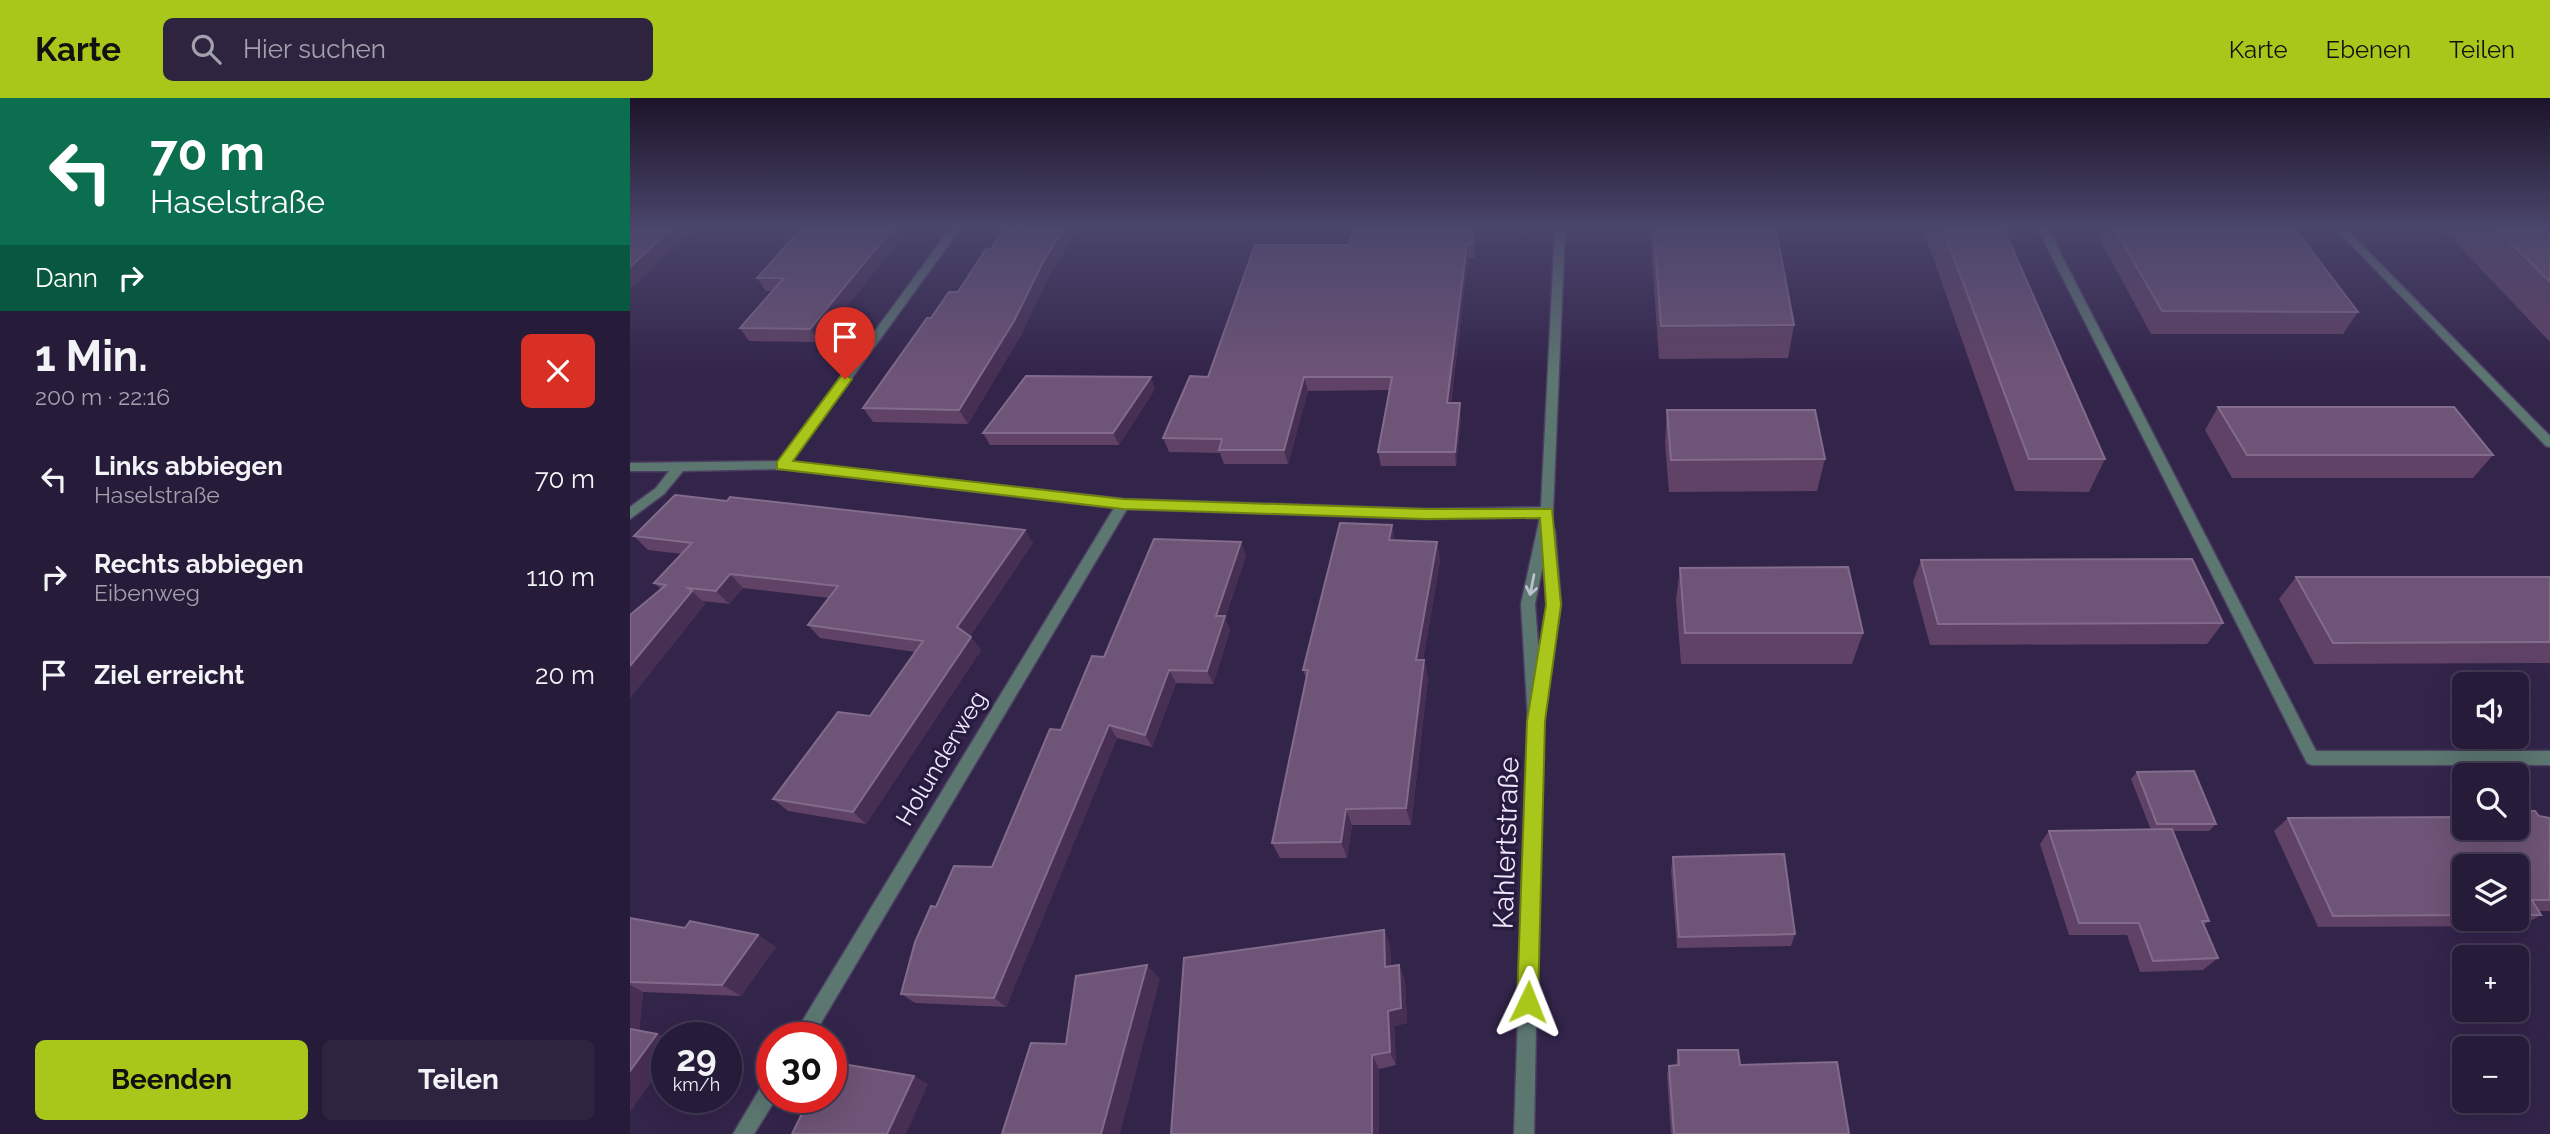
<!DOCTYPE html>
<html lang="de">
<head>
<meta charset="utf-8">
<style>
	body { margin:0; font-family:Raleway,sans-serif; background:#2e2440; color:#f1f3f6; height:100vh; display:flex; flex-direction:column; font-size:26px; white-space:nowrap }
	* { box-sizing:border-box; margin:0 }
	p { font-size:23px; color:#a4a1ae }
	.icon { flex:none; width:38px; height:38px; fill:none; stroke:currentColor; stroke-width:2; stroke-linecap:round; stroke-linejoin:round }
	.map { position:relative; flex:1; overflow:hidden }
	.panel { display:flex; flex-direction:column; background:#261b38; width:630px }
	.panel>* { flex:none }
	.top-card { background:#0b6e4f; color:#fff; overflow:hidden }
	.fabs { position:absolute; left:1822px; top:574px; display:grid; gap:14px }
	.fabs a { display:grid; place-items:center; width:77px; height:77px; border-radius:10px; background:#261b38; box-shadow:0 7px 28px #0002,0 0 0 2px #423953; font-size:35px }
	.speed { position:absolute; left:21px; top:924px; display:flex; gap:14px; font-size:35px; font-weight:700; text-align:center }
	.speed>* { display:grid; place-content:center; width:91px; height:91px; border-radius:50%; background:#261b38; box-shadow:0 7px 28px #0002,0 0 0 2px #423953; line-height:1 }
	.speed small { font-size:18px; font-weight:400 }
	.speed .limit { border:10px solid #d22; background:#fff; color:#111 }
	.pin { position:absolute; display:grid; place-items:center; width:60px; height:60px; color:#fff; margin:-72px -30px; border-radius:50% 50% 50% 0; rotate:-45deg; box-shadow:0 0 7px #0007 }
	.pin .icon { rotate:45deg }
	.me { position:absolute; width:77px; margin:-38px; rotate:2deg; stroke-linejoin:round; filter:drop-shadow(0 0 5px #0008) }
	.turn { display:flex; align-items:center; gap:24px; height:147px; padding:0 35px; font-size:32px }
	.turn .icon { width:91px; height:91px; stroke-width:2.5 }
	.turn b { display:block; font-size:49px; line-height:60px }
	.then { display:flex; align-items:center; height:66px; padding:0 35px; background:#0003; gap:14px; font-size:26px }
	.round { display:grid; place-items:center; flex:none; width:74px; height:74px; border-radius:10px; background:#2e2440 }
	.overview { display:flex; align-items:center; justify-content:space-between; height:119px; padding:0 35px }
	h1 { font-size:42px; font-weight:700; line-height:52px }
	.action { display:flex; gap:14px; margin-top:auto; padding:14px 35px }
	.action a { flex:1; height:80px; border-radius:10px; background:#a9c71a; color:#111; font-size:28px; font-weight:700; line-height:80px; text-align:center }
	.action a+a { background:#2e2440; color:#f1f3f6 }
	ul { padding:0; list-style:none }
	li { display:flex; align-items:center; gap:21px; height:98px; padding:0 35px }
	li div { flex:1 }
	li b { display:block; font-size:26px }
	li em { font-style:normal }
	header { display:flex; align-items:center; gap:42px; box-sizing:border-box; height:98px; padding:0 35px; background:#a9c71a; color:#111 }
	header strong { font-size:33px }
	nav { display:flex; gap:38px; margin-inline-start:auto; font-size:24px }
	.search { width:490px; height:63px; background:#2e2440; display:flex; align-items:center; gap:18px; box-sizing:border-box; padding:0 24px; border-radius:10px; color:#a4a1ae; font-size:26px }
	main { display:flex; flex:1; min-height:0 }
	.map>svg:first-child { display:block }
</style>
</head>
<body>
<header>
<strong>Karte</strong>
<div class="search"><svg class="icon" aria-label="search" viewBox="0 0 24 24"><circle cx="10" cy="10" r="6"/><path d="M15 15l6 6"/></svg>Hier suchen</div>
<nav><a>Karte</a><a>Ebenen</a><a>Teilen</a></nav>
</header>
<main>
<section class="panel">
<div class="top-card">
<div class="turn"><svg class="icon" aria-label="left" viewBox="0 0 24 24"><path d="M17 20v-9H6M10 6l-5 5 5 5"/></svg><div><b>70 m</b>Haselstraße</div></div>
<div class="then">Dann<svg class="icon" aria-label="right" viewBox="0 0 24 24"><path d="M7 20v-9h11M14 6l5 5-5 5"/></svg></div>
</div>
<div class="overview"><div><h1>1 Min.</h1><p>200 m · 22:16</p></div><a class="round" style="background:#d93025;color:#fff"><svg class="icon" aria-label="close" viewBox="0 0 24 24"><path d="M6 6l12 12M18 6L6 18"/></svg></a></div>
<ul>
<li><svg class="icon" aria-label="left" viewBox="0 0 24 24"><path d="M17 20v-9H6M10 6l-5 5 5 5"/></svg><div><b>Links abbiegen</b><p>Haselstraße</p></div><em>70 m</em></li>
<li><svg class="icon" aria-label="right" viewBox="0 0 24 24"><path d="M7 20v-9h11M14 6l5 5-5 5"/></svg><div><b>Rechts abbiegen</b><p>Eibenweg</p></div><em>110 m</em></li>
<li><svg class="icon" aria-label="arrive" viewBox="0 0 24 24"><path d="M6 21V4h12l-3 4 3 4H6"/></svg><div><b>Ziel erreicht</b></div><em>20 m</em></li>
</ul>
<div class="action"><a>Beenden</a><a>Teilen</a></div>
</section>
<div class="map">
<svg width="1920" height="1036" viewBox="0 0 1920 1036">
	<rect width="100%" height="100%" fill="#33244a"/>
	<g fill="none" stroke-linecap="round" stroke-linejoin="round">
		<g stroke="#4d3f63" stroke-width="3">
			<path id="service" d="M1408,131h10l268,522h234v14h-238l-5,-2z"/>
		</g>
		<g stroke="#4d3f63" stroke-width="3">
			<g id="minor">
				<path d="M320,131h10l-169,233 332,37 303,10 115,-2 14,-278h10l-12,283 -2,14 4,4 6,75 -14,93 -5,5 -8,431h-20l14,-413 -7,-117 19,-87 -114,2 -299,-10 -315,529h-20l322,-530 -332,-39 -99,2 -19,23 -34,25v-12l26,-19 13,-17h-39v-8l149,-2zM914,462l3,45 -8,52 -4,-53z"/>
				<path d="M1706,131h10l204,207v11l-4,-1z"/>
				<path d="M142,980v19h5l-23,37h-21l32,-54z"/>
			</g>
		</g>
		<use href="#service" fill="#5c7670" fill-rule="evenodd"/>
		<use href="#minor" fill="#5c7670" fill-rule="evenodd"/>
	</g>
	<g fill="#5f4265" fill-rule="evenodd">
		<path d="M171,131l18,113 -70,-1 -9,-13 32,-37h-6l-9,-13z"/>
		<path d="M847,131l-3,29h-6l-17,145 10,14 -5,49h-75l-3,-14 12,-62 -82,1 -20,73h-64l-4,-11 -51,-1 -6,-14 45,-61 141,-132z"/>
		<path d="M1020,131h126l18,96 -6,33 -129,1z"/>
		<path d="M1293,131h81l101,230 -16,33 -74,-1z"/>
		<path d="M1464,131h201l63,83 -15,22h-192z"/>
		<path d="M1813,131h107v113z"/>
		<path d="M361,151l59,25 -29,61 -53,89 -95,-2 -10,-14 68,-90 27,-26z"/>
		<path d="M525,291l-36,56h-129l-7,-12z"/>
		<path d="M1588,309l275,48 -20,23h-241l-27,-48z"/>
		<path d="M1037,312l158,49 -8,32 -148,1 -4,-49z"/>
		<path d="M762,427l3,16 42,1 3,19 -17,99h1l4,18 -17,147h-59l-5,33h-67l-8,-15 34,-165 -3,-8z"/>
		<path d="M4,438l399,7 -63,93 11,14 -115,174 -78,-13 -15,-12 97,-83 45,-64 -95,-14 -12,-13 22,-27 -87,-10 -14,16 -27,-3 3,3 -75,94v-83l31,-26 -7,-6 28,-29 -34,-4z"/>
		<path d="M616,458l-21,62 5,12 -17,54 -37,-1 -24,64 -35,-9 -111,269 -91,-4 -14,-9 35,-87 56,-40 69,-137 43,-73z"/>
		<path d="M1291,462l302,63 -16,21 -277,1 -17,-63z"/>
		<path d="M1050,470l183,65 -11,31h-171l-5,-64z"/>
		<path d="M1666,479h254v86l-236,1 -35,-65z"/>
		<path d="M1507,674l79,52 -7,7h-37l37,90 -5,4 14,33 -15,12 -63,2 -13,-37h-58l-29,-91 9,-13 102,-1 -20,-51z"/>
		<path d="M1909,718l11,2v93h-12l3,4 -20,11 -203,1 -44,-96 14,-13zM1834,768h52v53h-52z"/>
		<path d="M1043,759l122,77 -4,12 -114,2 -6,-78z"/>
		<path d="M0,820l55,10 73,7 18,12 -35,49 -98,-4 -4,39 18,3 10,4v22l-37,51z"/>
		<path d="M754,832l6,16 1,20 8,-1 6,16 2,42 -13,3 2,39 -17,4 -208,65z"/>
		<path d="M1048,952l62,15 109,69h-178l-4,-59 2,-9 7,-1z"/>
	</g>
	<g fill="#472f54">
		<path d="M41,131h23l-64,61v-23z"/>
		<path d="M262,131h17l-90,113 -9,-13z"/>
		<path d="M434,131h14l-28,45 -29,61 -53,89 -9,-14 85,-150z"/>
		<path d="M844,131h3l-3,29 -1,-14z"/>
		<path d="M837,146l1,14 -19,159 -2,-14z"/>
		<path d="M521,279l4,12 -36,56 -6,-12z"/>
		<path d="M674,279l4,14 -20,73 -4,-14z"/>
		<path d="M830,305l1,14 -5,49 -1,-14z"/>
		<path d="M762,427l4,19 -7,-4z"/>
		<path d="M395,432l8,13 -66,97 -10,-13z"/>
		<path d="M611,444l5,14 -21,62 5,12 -17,54 -6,-13 9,-55z"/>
		<path d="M807,444l3,19 -20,117 -4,-18z"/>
		<path d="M100,476l13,14 -14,16 -13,-13z"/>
		<path d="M62,493l13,13 -75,94v-32z"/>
		<path d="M341,539l10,13 -115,174 -13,-12z"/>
		<path d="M794,562l4,18 -17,147 -5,-17z"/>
		<path d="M539,572l7,13 -24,64 -7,-12z"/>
		<path d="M479,627l8,13 -111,269 -12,-9z"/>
		<path d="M716,711l6,16 -5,33 -6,-16z"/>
		<path d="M754,832l6,16 2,36 -7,-15z"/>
		<path d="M128,837l18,12 -35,49 -19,-11z"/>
		<path d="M517,867l13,14 -40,155h-19z"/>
		<path d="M769,867l6,16 2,42 -13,3 2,39 -6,-13 -2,-41z"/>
		<path d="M0,887l13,7 -4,45 -9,-4z"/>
		<path d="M27,936l10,4v22l-37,52v-41z"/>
		<path d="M742,957l7,14v65h-7z"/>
		<path d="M284,978l14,8 -22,50h-19z"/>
	</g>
	<g fill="#6e5476" stroke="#826b8b" stroke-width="2">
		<path d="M0,131h41l-41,38z"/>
		<path d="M171,131h91l-82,100 -70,-1 44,-50h-27z"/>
		<path d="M374,131h60l-20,31 -30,61 -55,89 -96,-2 64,-90h4l18,-26h9l28,-43h5z"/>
		<path d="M724,131h120l-1,15h-6l-20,159h13l-5,49h-77l14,-75h-88l-20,73h-65l3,-11 -59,-1 27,-62 18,1 47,-132h94z"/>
		<path d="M1024,131h122l18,96 -133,1z"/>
		<path d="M1313,131h61l101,230h-76z"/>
		<path d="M1485,131h180l63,83 -196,-1z"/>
		<path d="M1867,131h53v53z"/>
		<path d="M396,278l125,1 -38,56h-130z"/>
		<path d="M1588,309h236l39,48h-246z"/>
		<path d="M1037,312h148l10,49 -154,1z"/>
		<path d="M45,397l52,6 3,-4 295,33 -68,97 14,10 -118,175 -80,-13 65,-87 32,4 53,-75 -115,-16 30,-39 -108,-12 -14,17 -28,-3 4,3 -62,75v-51l36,-30 -12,-2 38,-40 -58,-7z"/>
		<path d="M710,425l52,2 -3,15 48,2 -21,118h8l-18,148 -60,1 -5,33 -69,1 36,-173h-5z"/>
		<path d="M524,441l87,3 -25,74h9l-18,55 -38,-1 -24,65 -36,-10 -115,273 -93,-4 14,-52 16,-36 5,1 18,-41 38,1 58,-138 11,1 31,-74 12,1z"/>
		<path d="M1562,461l31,64 -285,1 -17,-64z"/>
		<path d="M1218,469l15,66h-178l-5,-65z"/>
		<path d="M1666,479h254v65l-217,1z"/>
		<path d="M1564,673l22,53h-59l-20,-52z"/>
		<path d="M1886,713h19l4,5 11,2v82h-18l9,15h-25v-49h-52v49l-131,1 -45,-98 176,-1v11h52z"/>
		<path d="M1542,731l37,92h-7l16,37 -65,3 -14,-38h-60l-30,-92z"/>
		<path d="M1154,756l11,80 -116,3 -6,-80z"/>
		<path d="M0,820l55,10 5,-7 68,14 -36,50 -92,-3z"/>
		<path d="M754,832l1,37 14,-2 2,43 -13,3 2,41 -18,3v79h-201l13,-176z"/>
		<path d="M517,867l-46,169h-99l29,-91 35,1 10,-68z"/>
		<path d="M0,931l27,5 -27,37z"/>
		<path d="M1048,952h60l2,15 97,-3 12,72h-175l-5,-68 10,-1z"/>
		<path d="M201,964l83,14 -27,58h-95l18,-37h21z"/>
	</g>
	<defs><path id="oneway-shaft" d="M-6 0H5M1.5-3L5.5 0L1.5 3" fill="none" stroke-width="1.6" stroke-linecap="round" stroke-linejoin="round" transform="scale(1.75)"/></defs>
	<use stroke="#bbc0cb" href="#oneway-shaft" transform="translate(902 487) rotate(101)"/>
	<linearGradient id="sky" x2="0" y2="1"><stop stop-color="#1c1429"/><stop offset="0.47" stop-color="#4a456b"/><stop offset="1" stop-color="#4a456b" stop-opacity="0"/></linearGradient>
	<rect width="1920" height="276" fill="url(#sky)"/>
	<path fill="#a9c71a" stroke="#6e8111" stroke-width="2" d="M215,277l7,4 -59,82 330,38 303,10h126l9,96 -16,116 -7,281 -3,7 -7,3 -8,-3 -3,-7 10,-281 19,-116 -6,-87 -114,1 -303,-10 -346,-40v-7l64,-86z"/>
	<g text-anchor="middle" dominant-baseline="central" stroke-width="7" stroke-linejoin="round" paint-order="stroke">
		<g font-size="24" fill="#eee8fc" stroke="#291a3f">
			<text transform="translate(311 660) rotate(-59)">Holunderweg</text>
		</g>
		<g font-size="28" fill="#eee8fc" stroke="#291a3f">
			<text transform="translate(876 745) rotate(-88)">Kahlertstraße</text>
		</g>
	</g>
</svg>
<div class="fabs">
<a><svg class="icon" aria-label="sound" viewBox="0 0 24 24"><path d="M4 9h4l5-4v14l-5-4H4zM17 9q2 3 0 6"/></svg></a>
<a><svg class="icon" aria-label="search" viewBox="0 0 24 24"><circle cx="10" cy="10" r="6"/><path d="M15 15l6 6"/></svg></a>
<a><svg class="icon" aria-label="layers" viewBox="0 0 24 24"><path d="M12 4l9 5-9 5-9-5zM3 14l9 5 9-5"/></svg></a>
<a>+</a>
<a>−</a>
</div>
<div class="speed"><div>29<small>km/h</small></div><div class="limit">30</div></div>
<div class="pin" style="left:215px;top:281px;background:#d93025"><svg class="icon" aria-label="arrive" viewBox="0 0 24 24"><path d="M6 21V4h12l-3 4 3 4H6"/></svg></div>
<svg class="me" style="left:898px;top:904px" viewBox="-20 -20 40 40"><path d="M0-17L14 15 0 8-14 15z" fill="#a9c71a" stroke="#fff" stroke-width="4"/></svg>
</div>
</main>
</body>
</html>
